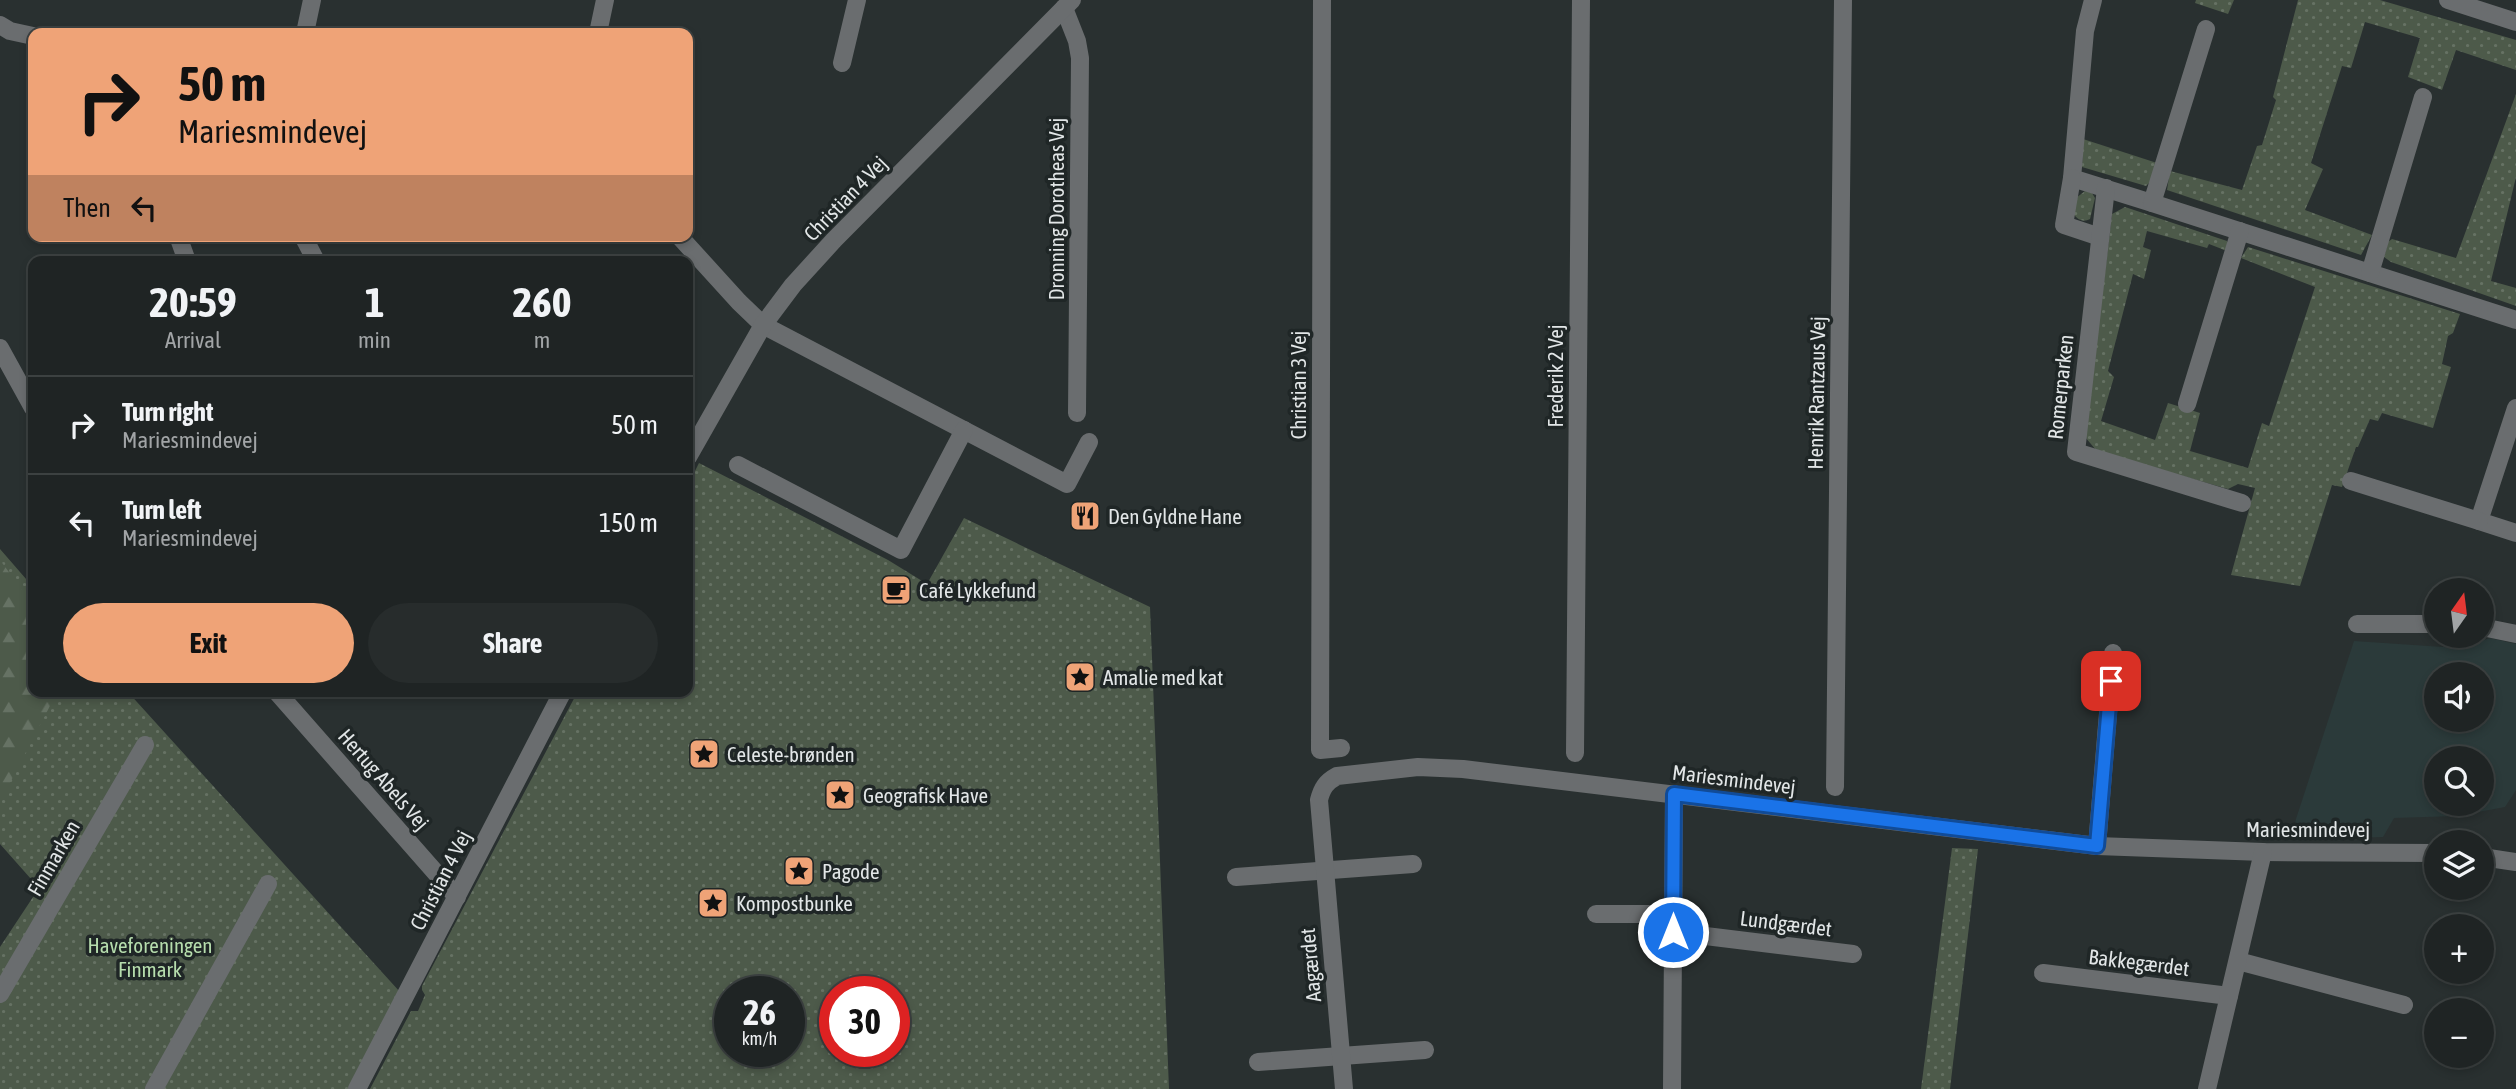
<!DOCTYPE html>
<html lang="en">
<head>
<meta charset="utf-8">
<style>
	body { margin:0; font-family:"Asap Condensed",sans-serif; background:#272c2c; color:#f1f3f6; height:100vh; display:flex; flex-direction:column; font-size:26px; white-space:nowrap }
	* { box-sizing:border-box; margin:0 }
	p { font-size:23px; color:#a1a4a6 }
	.icon { flex:none; width:38px; height:38px; fill:none; stroke:currentColor; stroke-width:2; stroke-linecap:round; stroke-linejoin:round }
	.map { position:relative; flex:1; overflow:hidden }
	.side { position:absolute; left:28px; top:256px; width:665px; height:441px; display:flex; flex-direction:column; background:#1f2424; border-radius:14px; box-shadow:0 4px 10px #0003,0 0 0 2px #3c4141 }
	.side>* { flex:none }
	.top-card { position:absolute; left:28px; top:28px; width:665px; height:214px; border-radius:14px; box-shadow:0 4px 10px #0003,0 0 0 2px #3c4141; background:#efa377; color:#111; overflow:hidden }
	.needle { width:46px; rotate:14deg }
	.buttons { position:absolute; left:2424px; top:578px; display:grid; gap:14px }
	.buttons a { display:grid; place-items:center; width:70px; height:70px; border-radius:50%; background:#1f2424; box-shadow:0 4px 10px #0003,0 0 0 2px #3c4141; font-size:35px }
	.speed { position:absolute; left:714px; top:976px; display:flex; gap:14px; font-size:35px; font-weight:700; text-align:center }
	.speed>* { display:grid; place-content:center; width:91px; height:91px; border-radius:50%; background:#1f2424; box-shadow:0 4px 10px #0003,0 0 0 2px #3c4141; line-height:1 }
	.speed small { font-size:18px; font-weight:400 }
	.speed .limit { border:10px solid #d22; background:#fff; color:#111 }
	.pin { position:absolute; display:grid; place-items:center; width:60px; height:60px; color:#fff; margin:-30px; border-radius:14px; box-shadow:0 4px 10px #0006 }
	.me { position:absolute; width:77px; margin:-38px; rotate:0deg; stroke-linejoin:round; filter:drop-shadow(0 0 5px #0008) }
	.turn { display:flex; align-items:center; gap:24px; height:147px; padding:0 35px; font-size:32px }
	.turn .icon { width:91px; height:91px; stroke-width:2.5 }
	.turn b { display:block; font-size:49px; line-height:60px }
	.then { display:flex; align-items:center; height:66px; padding:0 35px; background:#0003; gap:14px; font-size:26px }
	.eta { display:flex; justify-content:space-evenly; align-items:center; height:119px; text-align:center }
	.eta b { font-size:42px; font-weight:700; line-height:49px }
	.button { display:flex; gap:14px; margin-top:auto; padding:14px 35px }
	.button a { flex:1; height:80px; border-radius:42px; background:#efa377; color:#111; font-size:28px; font-weight:700; line-height:80px; text-align:center }
	.button a+a { background:#272c2c; color:#f1f3f6 }
	ul { padding:0; list-style:none }
	li { display:flex; align-items:center; gap:21px; height:98px; padding:0 35px; border-top:2px solid #3c4141 }
	li div { flex:1 }
	li b { display:block; font-size:26px }
	li em { font-style:normal }
	.map>svg:first-child { display:block }
</style>
</head>
<body>
<div class="map">
<svg width="2516" height="1089" viewBox="0 0 2516 1089">
	<defs>
		<pattern id="green-dots" width="8" height="8" patternUnits="userSpaceOnUse" patternTransform="scale(1.75)"><rect width="8" height="8" fill="#4d5a4a"/><path d="M2 2h.1M6 6h.1" fill="none" stroke="#667264" stroke-width="1.8" stroke-linecap="round"/></pattern>
		<pattern id="forest-firs" width="22" height="20" patternUnits="userSpaceOnUse" patternTransform="scale(1.75)"><rect width="22" height="20" fill="#4d5a4a"/><path d="M5 1l3.5 6h-7zM16 11l3.5 6h-7z" fill="#667264"/></pattern>
	</defs>
	<rect width="100%" height="100%" fill="#293030"/>
	<path fill="#2b3a3a" fill-rule="evenodd" d="M2490,638l26,6v146l-11,17 -48,9 -63,2 -11,19 -92,3 5,-21 58,-178 104,7zM2436,674h46v45h-46zM2436,758h46v45h-46z"/>
	<g fill="url(#green-dots)" fill-rule="evenodd">
		<path d="M2196,0h38l-6,14 -33,-11z"/>
		<path d="M2298,0h82l136,40v30l-60,-20 -14,40 -34,-13 12,-39 -55,-16 -14,46 -9,-2 -31,97 12,6 -18,41 67,25 -11,20 -194,-65 3,-19 72,19 15,-44 5,-1 14,-45 -3,-3z"/>
		<path d="M2516,94v83l-25,104 25,7v18l-125,-44 -7,-5 4,-15 4,-3 64,19z"/>
		<path d="M2083,139l74,24 -4,16 -7,7 -64,-19z"/>
		<path d="M2085,191l7,2 3,5 -5,21c-8,4 -12,0 -17,-5l3,-16z"/>
		<path d="M2125,207l102,34v10l-18,-7 -2,4 -60,-17 -4,16 8,3 -7,29 -11,-5 -25,97 6,6 -13,44 54,19 13,-37 32,10 -10,38 58,17 14,-45 7,3 46,-139 -74,-29 7,-11 212,67 -7,19 -5,3 -6,28 9,3 -18,61 -51,-15 -4,8 -8,-2 -12,28h-2l-14,40 -10,-2 -32,101 -69,-11 24,-87 -17,-4 -10,5 -56,-16 -76,-23 -11,-13 27,-223z"/>
		<path d="M699,463l189,97 39,24 37,-66 186,89 19,482h-799l41,-78h7l7,-16 -3,-5v-4l156,-295h110v-206zM789,992v60h-59v-60zM835,992h59v60h-59z"/>
		<path d="M0,549l33,38v104h94l273,301 -51,97h-349v-142l39,-59 -39,-44z"/>
		<path d="M1952,848l26,1 -28,240h-29z"/>
	</g>
	<path fill="url(#forest-firs)" d="M0,560l33,45v86h28l-9,11 -52,100z"/>
	<g fill="none" stroke-linecap="round" stroke-linejoin="round">
		<g stroke="#6a6d6f" stroke-width="18">
			<path d="M1322,0l-2,750 21,-2"/>
			<path d="M2093,0l-8,31 -13,147 80,25"/>
			<path d="M2448,0l68,22"/>
			<path d="M1064,8l13,33 3,17 -3,355"/>
			<path d="M0,25l10,6 23,5"/>
			<path d="M2206,29l-54,174 364,117"/>
			<path d="M305,33l7,-33"/>
			<path d="M598,33l7,-33"/>
			<path d="M842,63l15,-63"/>
			<path d="M2072,178l-8,47 36,12"/>
			<path d="M2106,188l-30,264 166,51"/>
			<path d="M178,236l9,25"/>
			<path d="M303,236l13,25"/>
			<path d="M679,236l60,66 24,23 304,159 22,-42"/>
			<path d="M2370,273l53,-176"/>
			<path d="M0,348l33,60"/>
			<path d="M2187,404l53,-173"/>
			<path d="M2516,408l-37,113 37,12"/>
			<path d="M688,457l75,-132 30,-40 41,-45 238,-240"/>
			<path d="M738,465l163,85 63,-120"/>
			<path d="M2351,481l128,40"/>
			<path d="M2357,624h79"/>
			<path d="M2482,627l34,7"/>
			<path d="M276,691l181,206"/>
			<path d="M1575,753l6,-753"/>
			<path d="M1835,787l8,-787"/>
			<path d="M2097,846l16,-193"/>
			<path d="M2482,857l34,5"/>
			<path d="M1236,877l177,-13"/>
			<path d="M1596,914h77"/>
			<path d="M1673,932l180,22"/>
			<path d="M2238,961l166,44"/>
			<path d="M2043,973l186,23"/>
			<path d="M0,994l145,-249"/>
			<path d="M1258,1062l167,-12"/>
			<path d="M154,1089l114,-205"/>
			<path d="M357,1089l206,-398"/>
			<path d="M1344,1089l-25,-289c3,-12 7,-18 18,-24l81,-9 45,2 634,77 166,6 173,1"/>
			<path d="M1672,1089l2,-295"/>
			<path d="M2207,1089l56,-237"/>
		</g>
	</g>
	<g fill="none" stroke-linecap="round" stroke-linejoin="round">
		<g stroke="#114b97" stroke-width="18">
			<path id="route" d="M1673,932l1,-138 423,52 14,-165"/>
		</g>
		<use href="#route" stroke="#1a73e8" stroke-width="12"/>
	</g>
	<defs>
		<g id="restaurant-square" transform="scale(1.575)"><rect x="-9" y="-9" width="18" height="18" rx="4" fill="#efa377" stroke="#1f2626"/><path d="M-5-6h1v4h1v-4h1v4h1v-4h1v5L-1.5 .5V6h-2V.5L-5-1ZM5-6V6H3V1.5H1.5Q1.5-4 5-6Z" fill="#111"/></g>
		<g id="cafe-square" transform="scale(1.575)"><rect x="-9" y="-9" width="18" height="18" rx="4" fill="#efa377" stroke="#1f2626"/><path d="M-5.5-4.5H6V0H3Q3 3.5 0 3.5H-2.5Q-5.5 3.5-5.5 0ZM3-3.2v2h1.7v-2ZM-6 4.5H4V6H-6Z" fill="#111"/></g>
		<g id="sight-square" transform="scale(1.575)"><rect x="-9" y="-9" width="18" height="18" rx="4" fill="#efa377" stroke="#1f2626"/><path d="M0-6L1.8-2.2L6-1.7L2.9 1.2L3.7 5.4L0 3.3L-3.7 5.4L-2.9 1.2L-6-1.7L-1.8-2.2Z" fill="#111"/></g>
	</defs>
	<g fill-rule="evenodd">
		<use href="#restaurant-square" x="1085" y="516"/>
		<use href="#cafe-square" x="896" y="590"/>
		<use href="#sight-square" x="1080" y="677"/>
		<use href="#sight-square" x="704" y="754"/>
		<use href="#sight-square" x="840" y="795"/>
		<use href="#sight-square" x="799" y="871"/>
		<use href="#sight-square" x="713" y="903"/>
	</g>
	<g text-anchor="middle" dominant-baseline="central" stroke-width="7" stroke-linejoin="round" paint-order="stroke">
		<g font-size="21" fill="#e2e6e7" stroke="#1f2626">
			<text transform="translate(845 198) rotate(-46)">Christian 4 Vej</text>
			<text transform="translate(1056 209) rotate(-90)">Dronning Dorotheas Vej</text>
			<text transform="translate(1555 376) rotate(-90)">Frederik 2 Vej</text>
			<text transform="translate(1298 385) rotate(-90)">Christian 3 Vej</text>
			<text transform="translate(2060 387) rotate(-84)">Romerparken</text>
			<text transform="translate(1816 393) rotate(-89)">Henrik Rantzaus Vej</text>
			<text transform="translate(384 779) rotate(49)">Hertug Abels Vej</text>
			<text transform="translate(1734 779) rotate(7)">Mariesmindevej</text>
			<text x="2308" y="829">Mariesmindevej</text>
			<text transform="translate(53 858) rotate(-60)">Finmarken</text>
			<text transform="translate(440 880) rotate(-63)">Christian 4 Vej</text>
			<text transform="translate(1786 923) rotate(7)">Lundgærdet</text>
			<text transform="translate(2139 962) rotate(7)">Bakkegærdet</text>
			<text transform="translate(1310 965) rotate(-95)">Aagærdet</text>
		</g>
		<g font-size="21" fill="#e2e6e7" stroke="#1f2626" text-anchor="start">
			<text x="1108" y="516">Den Gyldne Hane</text>
			<text x="919" y="590">Café Lykkefund</text>
			<text x="1103" y="677">Amalie med kat</text>
			<text x="727" y="754">Celeste-brønden</text>
			<text x="863" y="795">Geografisk Have</text>
			<text x="822" y="871">Pagode</text>
			<text x="736" y="903">Kompostbunke</text>
		</g>
		<g font-size="21" fill="#b6ddad" stroke="#1f2626">
			<text x="150" y="945">Haveforeningen<tspan x="150" dy="24">Finmark</tspan></text>
		</g>
	</g>
</svg>
<div class="buttons">
<a><svg class="needle" viewBox="-14 -14 28 28"><path d="M0-13l5 13h-10z" fill="#e53935"/><path d="M0 13l5-13h-10z" fill="#a1a4a6"/></svg></a>
<a><svg class="icon" aria-label="sound" viewBox="0 0 24 24"><path d="M4 9h4l5-4v14l-5-4H4zM17 9q2 3 0 6"/></svg></a>
<a><svg class="icon" aria-label="search" viewBox="0 0 24 24"><circle cx="10" cy="10" r="6"/><path d="M15 15l6 6"/></svg></a>
<a><svg class="icon" aria-label="layers" viewBox="0 0 24 24"><path d="M12 4l9 5-9 5-9-5zM3 14l9 5 9-5"/></svg></a>
<a>+</a>
<a>−</a>
</div>
<div class="speed"><div>26<small>km/h</small></div><div class="limit">30</div></div>
<div class="pin" style="left:2111px;top:681px;background:#d93025"><svg class="icon" aria-label="arrive" viewBox="0 0 24 24"><path d="M6 21V4h12l-3 4 3 4H6"/></svg></div>
<svg class="me" style="left:1673px;top:932px" viewBox="-20 -20 40 40"><circle r="17" fill="#1a73e8" stroke="#fff" stroke-width="3"/><path d="M0-11L8 9 0 5-8 9z" fill="#fff"/></svg>
<div class="top-card">
<div class="turn"><svg class="icon" aria-label="right" viewBox="0 0 24 24"><path d="M7 20v-9h11M14 6l5 5-5 5"/></svg><div><b>50 m</b>Mariesmindevej</div></div>
<div class="then">Then<svg class="icon" aria-label="left" viewBox="0 0 24 24"><path d="M17 20v-9H6M10 6l-5 5 5 5"/></svg></div>
</div>
<section class="side">
<div class="eta">
<div><b>20:59</b><p>Arrival</p></div>
<div><b>1</b><p>min</p></div>
<div><b>260</b><p>m</p></div>
</div>
<ul>
<li><svg class="icon" aria-label="right" viewBox="0 0 24 24"><path d="M7 20v-9h11M14 6l5 5-5 5"/></svg><div><b>Turn right</b><p>Mariesmindevej</p></div><em>50 m</em></li>
<li><svg class="icon" aria-label="left" viewBox="0 0 24 24"><path d="M17 20v-9H6M10 6l-5 5 5 5"/></svg><div><b>Turn left</b><p>Mariesmindevej</p></div><em>150 m</em></li>
</ul>
<div class="button"><a>Exit</a><a>Share</a></div>
</section>
</div>
</body>
</html>
